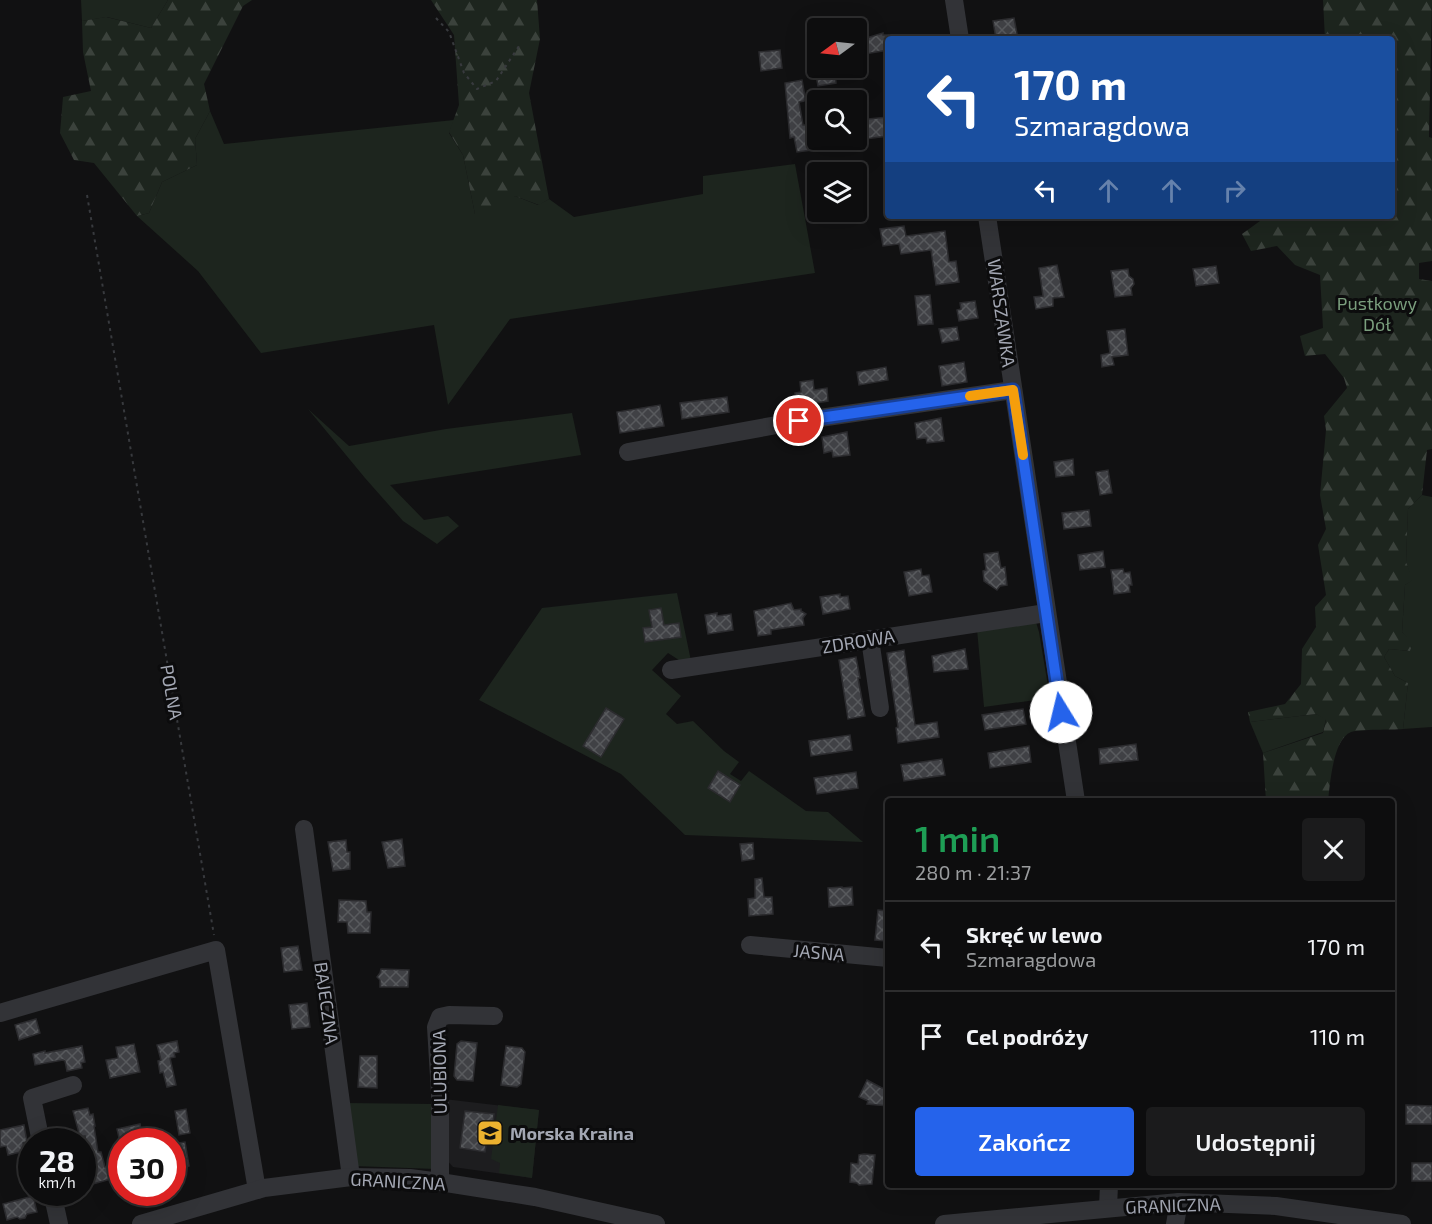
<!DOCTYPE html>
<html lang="pl">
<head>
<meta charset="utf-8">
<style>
	body { margin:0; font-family:"Exo 2",sans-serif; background:#1b1b1c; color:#f1f3f6; height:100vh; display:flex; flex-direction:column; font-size:22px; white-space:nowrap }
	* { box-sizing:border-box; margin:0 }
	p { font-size:20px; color:#9a9c9e }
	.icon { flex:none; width:33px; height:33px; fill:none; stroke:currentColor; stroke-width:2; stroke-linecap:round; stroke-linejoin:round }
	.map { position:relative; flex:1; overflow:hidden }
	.side { position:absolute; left:885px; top:798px; width:510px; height:390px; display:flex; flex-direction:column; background:#0d0d0e; border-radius:6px; box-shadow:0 6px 24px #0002,0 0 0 2px #2d2d2e }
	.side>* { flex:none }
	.guide { position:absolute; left:885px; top:36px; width:510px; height:183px; border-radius:6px; box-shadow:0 6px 24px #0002,0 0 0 2px #2d2d2e; background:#1a4fa0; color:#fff; overflow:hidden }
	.needle { width:39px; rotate:255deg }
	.fabs { position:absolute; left:807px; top:18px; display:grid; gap:12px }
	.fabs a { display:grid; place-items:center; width:60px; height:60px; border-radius:6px; background:#0d0d0e; box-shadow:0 6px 24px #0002,0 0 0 2px #2d2d2e; font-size:30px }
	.speed { position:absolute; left:18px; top:1128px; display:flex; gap:12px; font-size:30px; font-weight:700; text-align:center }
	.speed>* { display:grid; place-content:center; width:78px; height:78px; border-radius:50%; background:#0d0d0e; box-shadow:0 6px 24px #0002,0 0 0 2px #2d2d2e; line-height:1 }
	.speed small { font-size:15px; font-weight:400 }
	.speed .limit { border:9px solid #d22; background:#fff; color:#111 }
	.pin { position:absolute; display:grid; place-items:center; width:51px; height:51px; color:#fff; margin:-26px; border:3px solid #fff; border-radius:50%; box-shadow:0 2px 6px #0007 }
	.me { position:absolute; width:66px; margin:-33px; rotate:351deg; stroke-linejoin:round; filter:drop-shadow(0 0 4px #0008) }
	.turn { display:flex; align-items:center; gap:21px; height:126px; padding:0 30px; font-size:27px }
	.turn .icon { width:78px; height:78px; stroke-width:2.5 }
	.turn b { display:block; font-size:42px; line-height:51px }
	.lanes { display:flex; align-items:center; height:57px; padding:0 30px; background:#0003; justify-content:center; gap:30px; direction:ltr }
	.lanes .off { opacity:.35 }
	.round { display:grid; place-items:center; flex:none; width:63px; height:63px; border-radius:6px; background:#1b1b1c }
	.head { display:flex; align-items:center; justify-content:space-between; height:102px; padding:0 30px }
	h1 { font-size:36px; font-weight:600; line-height:45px; color:#1e9e55 }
	.action { display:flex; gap:12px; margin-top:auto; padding:12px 30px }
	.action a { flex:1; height:69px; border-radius:6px; background:#2563eb; color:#fff; font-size:24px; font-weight:600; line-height:69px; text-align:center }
	.action a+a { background:#1b1b1c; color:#f1f3f6 }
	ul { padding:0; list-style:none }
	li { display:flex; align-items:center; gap:18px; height:90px; padding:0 30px; border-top:2px solid #2d2d2e }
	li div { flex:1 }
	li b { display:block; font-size:22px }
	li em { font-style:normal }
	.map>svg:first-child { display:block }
</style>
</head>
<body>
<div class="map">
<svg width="1432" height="1224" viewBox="0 0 1432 1224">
	<defs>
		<pattern id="forest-firs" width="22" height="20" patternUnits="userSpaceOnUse" patternTransform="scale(1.5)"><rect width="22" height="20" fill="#1d251e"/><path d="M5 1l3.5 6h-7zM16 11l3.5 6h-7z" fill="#3b423c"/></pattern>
		<pattern id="building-cross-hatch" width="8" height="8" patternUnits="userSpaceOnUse" patternTransform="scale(1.5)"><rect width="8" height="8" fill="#404145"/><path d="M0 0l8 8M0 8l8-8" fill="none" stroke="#585a5d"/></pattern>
	</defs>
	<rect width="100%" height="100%" fill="#111112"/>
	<path fill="#1d1d1f" d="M444,1099l95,11 -7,68 -79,-11 -9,-10z"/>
	<g fill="#1d251e">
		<path d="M81,0h87l-17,28 -44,-11 -25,4z"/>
		<path d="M210,111l14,33 230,-24 -5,13 14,22 12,59 40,-18 23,9 11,-6 25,18 129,-23v-18l92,-12 20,109 -305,46 -62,86 -14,-80 -173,28 -63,-82 -61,-55 12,-3 13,-31 35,-17 -2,-26z"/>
		<path d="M308,409l41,37 97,-17 126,-16 9,42 -191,30 34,35 24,-4 11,10 -22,18 -34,-23 -38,-43z"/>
		<path d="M1422,495l10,2v230l-29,2 5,-46 -13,-7 -11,-19 5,-8 21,2 2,-7 -10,-12 3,-47 7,-5 -6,-18 2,-53z"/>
		<path d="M677,593l14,68 -9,1 -14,-9 -16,17 29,26 -15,18 11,10 16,-3 31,30 15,11 -9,12 11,7 8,-10 57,40 22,1 35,30 -178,-7 -64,-61 -142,-74 63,-92z"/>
		<path d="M1036,622l3,10 11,66 -66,9 -7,-78z"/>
		<path d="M1316,714l10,5 -3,13 -60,21 -13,-31z"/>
		<path d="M345,1103l88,1 2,65 -81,-3z"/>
		<path d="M498,1105l41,5 -7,68 -33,-5 1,-10 -9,-4z"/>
	</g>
	<g fill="url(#forest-firs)">
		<path d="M168,0h84l-9,6 -39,78 6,27 -15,28 2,26 -35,17 -13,31 -12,3 -43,-53 -20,-3 -14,-27 3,-36 28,-6 -8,-39 -1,-31 24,-4 45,11z"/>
		<path d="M431,0h106l3,39 -11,54 20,106 -10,6 -24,-9 -31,27 -9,-9 -12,-59 -14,-23 10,-27 -5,-70z"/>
		<path d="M1323,0h109l-3,137 3,1v123l-13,2v16l13,2v168l-5,1 -5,45 -14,14 -2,53 7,18 -8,5 -3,47 11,11 -3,8 -21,-2 -5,8 11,19 13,7 -5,46c-11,1 -43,0 -52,3 -18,7 -21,52 -23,69h-62l-3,-48 60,-20 3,-13 -10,-6 -66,8 -2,-10 37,-8 16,-20 1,-35 14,-22 -1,-20 11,-12 -8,-50 8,-16 -6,-34 6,-65 -2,-14 23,-28 -3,-10 -19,-24 -20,2 -5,-20 23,-8 -3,-53 -25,-10 -18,-19 -26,5 -9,-17 25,-18h125v-177h-67z"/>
	</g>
	<g fill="url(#building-cross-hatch)" stroke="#2b2b2e" stroke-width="1.5">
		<path d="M1014,18l4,21h-22l-3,-18z"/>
		<path d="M883,33v2h5v15l-23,4 -2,-15z"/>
		<path d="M780,50l2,18 -21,3 -2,-19z"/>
		<path d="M835,72l1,11 -18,3 -2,-11z"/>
		<path d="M802,80l3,17 -1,4 -5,1 4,23h5l4,25 -15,2 -3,-15 -4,1 -5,-55z"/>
		<path d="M868,117v2l20,-2v19l-23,3 -1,-10 -8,1v-11z"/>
		<path d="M904,226l2,10 39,-5 4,31 7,-1 3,21 -23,3 -5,-35 -30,4 -2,-10 -16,2 -3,-17z"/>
		<path d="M1057,265l7,32 -11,1v8l-17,3 -2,-12 9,-1 -4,-28z"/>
		<path d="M1216,266l3,17 -23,3 -3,-17z"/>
		<path d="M1128,269l1,7 4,3 1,5 -3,4 1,7 -17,2 -4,-26z"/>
		<path d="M930,295l3,29 -15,1 -3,-29z"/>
		<path d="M975,301l3,17 -19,3 -2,-11 4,-1 -1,-6z"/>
		<path d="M957,327l2,13 -17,3 -3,-14z"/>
		<path d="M1125,329l3,26 -16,2 2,8 -12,2 -1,-12 9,-2 -3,-22z"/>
		<path d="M964,362l3,20 -25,4 -3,-20z"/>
		<path d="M886,367l2,13 -29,5 -2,-13z"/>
		<path d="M813,380l1,10 13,-2 1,13 -31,5 -2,-13 6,-1 -1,-10z"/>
		<path d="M727,397l2,15 -47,7 -2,-16z"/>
		<path d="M660,405l4,21 -44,7 -3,-21z"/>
		<path d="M941,418l3,23 -17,2 -1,-5 -9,1 -2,-16z"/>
		<path d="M847,432l3,23 -17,2 -1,-6 -8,2 -2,-16z"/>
		<path d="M1073,459l1,16 -18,2 -2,-15z"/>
		<path d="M1108,470l4,23 -12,2 -4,-23z"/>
		<path d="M1089,510l2,16 -27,3 -2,-16z"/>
		<path d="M1103,551l2,16 -25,3 -2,-15z"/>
		<path d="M998,552l3,16 4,-1 2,18 -7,1 -3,4 -13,-9 -1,-10 3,-1 -2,-16z"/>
		<path d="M921,569l1,7 7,-1 3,17 -23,4 -5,-24z"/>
		<path d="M1123,569l1,4 6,-1 2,13h-3l1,7 -16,2 -3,-24z"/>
		<path d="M840,594v3l8,-1 2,13 -27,5 -3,-17z"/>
		<path d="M791,603l3,7 7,-1v2l5,3 -3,4 1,7 -33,5v4l-13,2 -4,-25z"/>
		<path d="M661,608l3,17 15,-2 2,14 -36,5 -2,-14 9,-1 -3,-17z"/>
		<path d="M717,613v3l14,-2 2,16 -25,4 -3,-19z"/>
		<path d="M965,649l3,20 -34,3 -2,-16z"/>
		<path d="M904,650l11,75 22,-3 2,15 -41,6 -2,-15 2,-1 -11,-74z"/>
		<path d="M856,657l4,21h-2l7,38 -17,3 -9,-59z"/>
		<path d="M606,708l18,11 -23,38 -18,-11z"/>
		<path d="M1023,709l3,15 -41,6 -3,-15z"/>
		<path d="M850,735l2,15 -41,6 -2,-15z"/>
		<path d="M1136,744l2,16 -38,4 -1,-15z"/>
		<path d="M1029,746l2,16 -41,6 -2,-15z"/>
		<path d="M942,759l3,16 -41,6 -3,-16z"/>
		<path d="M718,771l22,14 -10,17 -22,-14z"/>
		<path d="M856,772l2,16 -41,6 -3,-16z"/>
		<path d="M402,839l3,27 -17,2 -6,-26z"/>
		<path d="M346,840l1,12h3v17l-17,2 -5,-29z"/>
		<path d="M753,843l1,16 -12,2 -2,-17z"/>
		<path d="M762,878l2,19h8l1,17 -24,2 -1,-17 7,-1v-19z"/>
		<path d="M842,887v1l10,-1 1,18 -24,2 -1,-19z"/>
		<path d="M339,900l27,1 1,11h4l-1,21h-22l-1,-11h-9z"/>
		<path d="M878,910l10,1 -1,30 -12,-1z"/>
		<path d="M298,946l4,24 -18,2 -3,-24z"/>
		<path d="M381,969l28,1 -1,17h-28v-7l-3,-3 3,-4z"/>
		<path d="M307,1003l3,24 -18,2 -3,-24z"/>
		<path d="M36,1019l4,14 -21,7 -4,-15z"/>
		<path d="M177,1041l2,11 -5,1 1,4 -5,1 6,27 -9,2 -4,-15 -3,1 -2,-12 3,-1 -4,-15z"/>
		<path d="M461,1041l16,2 -4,38 -16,-1 -3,-4 3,-32z"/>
		<path d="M134,1044l6,28 -30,6 -4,-18 12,-2 -2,-11z"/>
		<path d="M82,1046l3,16 -4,1 1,5 -15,3 -2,-10 -2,-1 -28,5 -2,-11 12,-3v2z"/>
		<path d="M506,1046l16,2 3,4 -4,32 -4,3 -16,-2z"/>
		<path d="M360,1056h17v32l-19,-1z"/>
		<path d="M867,1080l15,8h6v18l-21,-2 1,-3 -9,-4z"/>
		<path d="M1406,1105l26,1v18h-26z"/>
		<path d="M88,1108l2,7 3,-1 2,12h-1l4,26h3l4,15 3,-1 3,13 -29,8v-15l10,-2 -7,-34 -5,1 -7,-26z"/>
		<path d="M186,1109l4,24 -11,2 -4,-24z"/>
		<path d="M465,1111l29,3 -2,17h-4l-3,21 -25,-4z"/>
		<path d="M140,1124l3,16 -23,2 -3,-13z"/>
		<path d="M24,1125l3,17 -4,1 2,8 -17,4 -2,-9 -6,1v-17z"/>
		<path d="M185,1142l4,24 -15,3 -2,-25z"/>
		<path d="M864,1154l11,1 -3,29 -13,1 -2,-2 -7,-1 1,-19 7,1 1,-9z"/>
		<rect x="1412" y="1163" width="20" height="18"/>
		<path d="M33,1196l4,16 -10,2 -2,4 -5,1 -3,-2 -10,3 -4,-16z"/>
	</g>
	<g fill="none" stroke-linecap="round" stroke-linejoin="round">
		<g stroke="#383a3e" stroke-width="2" stroke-dasharray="3 4.5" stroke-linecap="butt">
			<path d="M436,18l13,14 15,41 13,16 19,-8 25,-38"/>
			<path d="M87,195l127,740"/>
		</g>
		<g stroke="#323337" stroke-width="18">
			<path d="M954,0l6,39"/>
			<path d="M987,216l89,585"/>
			<path d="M628,452l171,-31 214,-31"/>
			<path d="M870,639l10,69"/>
			<path d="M671,670l375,-57"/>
			<path d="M304,829l47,348"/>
			<path d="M750,945l138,13"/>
			<path d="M0,1013l216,-63 41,240"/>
			<path d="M41,1142l-9,-44 41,-13"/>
			<path d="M440,1182v-89l-4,-66 4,-10 9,-2 45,1"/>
			<path d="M52,1192l7,32"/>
			<path d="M1108,1208l1,-23"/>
			<path d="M141,1224l123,-36 87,-11 59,1 30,4 95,15 121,27"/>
			<path d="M944,1224l235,-22 97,4 126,18"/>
			<path d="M1175,1224l4,-22"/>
		</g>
	</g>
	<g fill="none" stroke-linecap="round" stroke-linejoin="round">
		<g stroke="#184099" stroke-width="15">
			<path id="route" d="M799,421l214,-31 48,322"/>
		</g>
		<use href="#route" stroke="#2563eb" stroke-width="10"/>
		<path stroke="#f59e0b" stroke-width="10" d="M970,396l43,-6 10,65"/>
	</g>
	<defs>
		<g id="school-square" transform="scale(1.35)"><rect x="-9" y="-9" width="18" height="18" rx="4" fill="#ecb22f" stroke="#0c0c0d"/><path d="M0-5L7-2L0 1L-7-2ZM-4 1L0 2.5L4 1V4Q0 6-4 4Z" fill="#111"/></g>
	</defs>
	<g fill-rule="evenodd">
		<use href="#school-square" x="490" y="1133"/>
	</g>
	<g text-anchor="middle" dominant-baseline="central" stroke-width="6" stroke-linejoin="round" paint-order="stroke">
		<g font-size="18" fill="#7a9e7d" stroke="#0c0c0d">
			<text x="1377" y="303">Pustkowy<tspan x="1377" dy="21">Dół</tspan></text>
		</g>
		<g font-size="18" fill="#a3a7b3" stroke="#0c0c0d">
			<text transform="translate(1002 313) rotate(82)">WARSZAWKA</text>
			<text transform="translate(858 641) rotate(-9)">ZDROWA</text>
			<text transform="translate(172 692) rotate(80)">POLNA</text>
			<text transform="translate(819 952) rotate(5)">JASNA</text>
			<text transform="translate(327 1003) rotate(82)">BAJECZNA</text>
			<text transform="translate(439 1072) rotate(-91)">ULUBIONA</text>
			<text transform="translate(398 1181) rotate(3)">GRANICZNA</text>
			<text transform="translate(1173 1205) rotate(-2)">GRANICZNA</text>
		</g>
		<g font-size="18" font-weight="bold" fill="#a3a7b3" stroke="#0c0c0d" text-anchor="start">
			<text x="510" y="1133">Morska Kraina</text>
		</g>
	</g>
</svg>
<div class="fabs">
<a><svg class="needle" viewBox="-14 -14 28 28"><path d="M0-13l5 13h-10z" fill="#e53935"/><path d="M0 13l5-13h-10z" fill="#9a9c9e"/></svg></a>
<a><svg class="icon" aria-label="search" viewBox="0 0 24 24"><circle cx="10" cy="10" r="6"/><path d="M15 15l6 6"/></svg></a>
<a><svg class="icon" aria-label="layers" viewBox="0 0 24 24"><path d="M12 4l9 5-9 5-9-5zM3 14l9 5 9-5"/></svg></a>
</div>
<div class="speed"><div>28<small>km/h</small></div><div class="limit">30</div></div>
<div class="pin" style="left:799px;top:421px;background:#d93025"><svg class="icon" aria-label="arrive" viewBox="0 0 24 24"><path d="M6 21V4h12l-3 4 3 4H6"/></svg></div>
<svg class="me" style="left:1061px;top:712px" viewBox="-20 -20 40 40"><circle r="19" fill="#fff"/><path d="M0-13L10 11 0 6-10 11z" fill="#2563eb"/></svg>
<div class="guide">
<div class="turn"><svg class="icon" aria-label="left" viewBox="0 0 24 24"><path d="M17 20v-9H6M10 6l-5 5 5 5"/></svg><div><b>170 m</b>Szmaragdowa</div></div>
<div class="lanes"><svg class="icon" aria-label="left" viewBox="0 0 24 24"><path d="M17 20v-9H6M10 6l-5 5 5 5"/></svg><svg class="icon off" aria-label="ahead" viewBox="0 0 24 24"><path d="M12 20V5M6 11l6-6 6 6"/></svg><svg class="icon off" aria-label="ahead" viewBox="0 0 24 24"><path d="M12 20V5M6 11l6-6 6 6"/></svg><svg class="icon off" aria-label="right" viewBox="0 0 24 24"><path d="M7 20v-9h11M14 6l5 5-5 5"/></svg></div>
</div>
<section class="side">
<div class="head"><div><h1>1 min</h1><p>280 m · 21:37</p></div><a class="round"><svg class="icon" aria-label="close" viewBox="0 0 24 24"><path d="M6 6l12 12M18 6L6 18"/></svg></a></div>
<ul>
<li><svg class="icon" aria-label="left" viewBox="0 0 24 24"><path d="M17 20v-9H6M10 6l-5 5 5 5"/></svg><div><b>Skręć w lewo</b><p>Szmaragdowa</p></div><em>170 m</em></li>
<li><svg class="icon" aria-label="arrive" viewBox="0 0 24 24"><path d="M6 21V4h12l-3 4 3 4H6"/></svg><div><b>Cel podróży</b></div><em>110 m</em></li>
</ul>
<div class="action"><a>Zakończ</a><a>Udostępnij</a></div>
</section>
</div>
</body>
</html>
